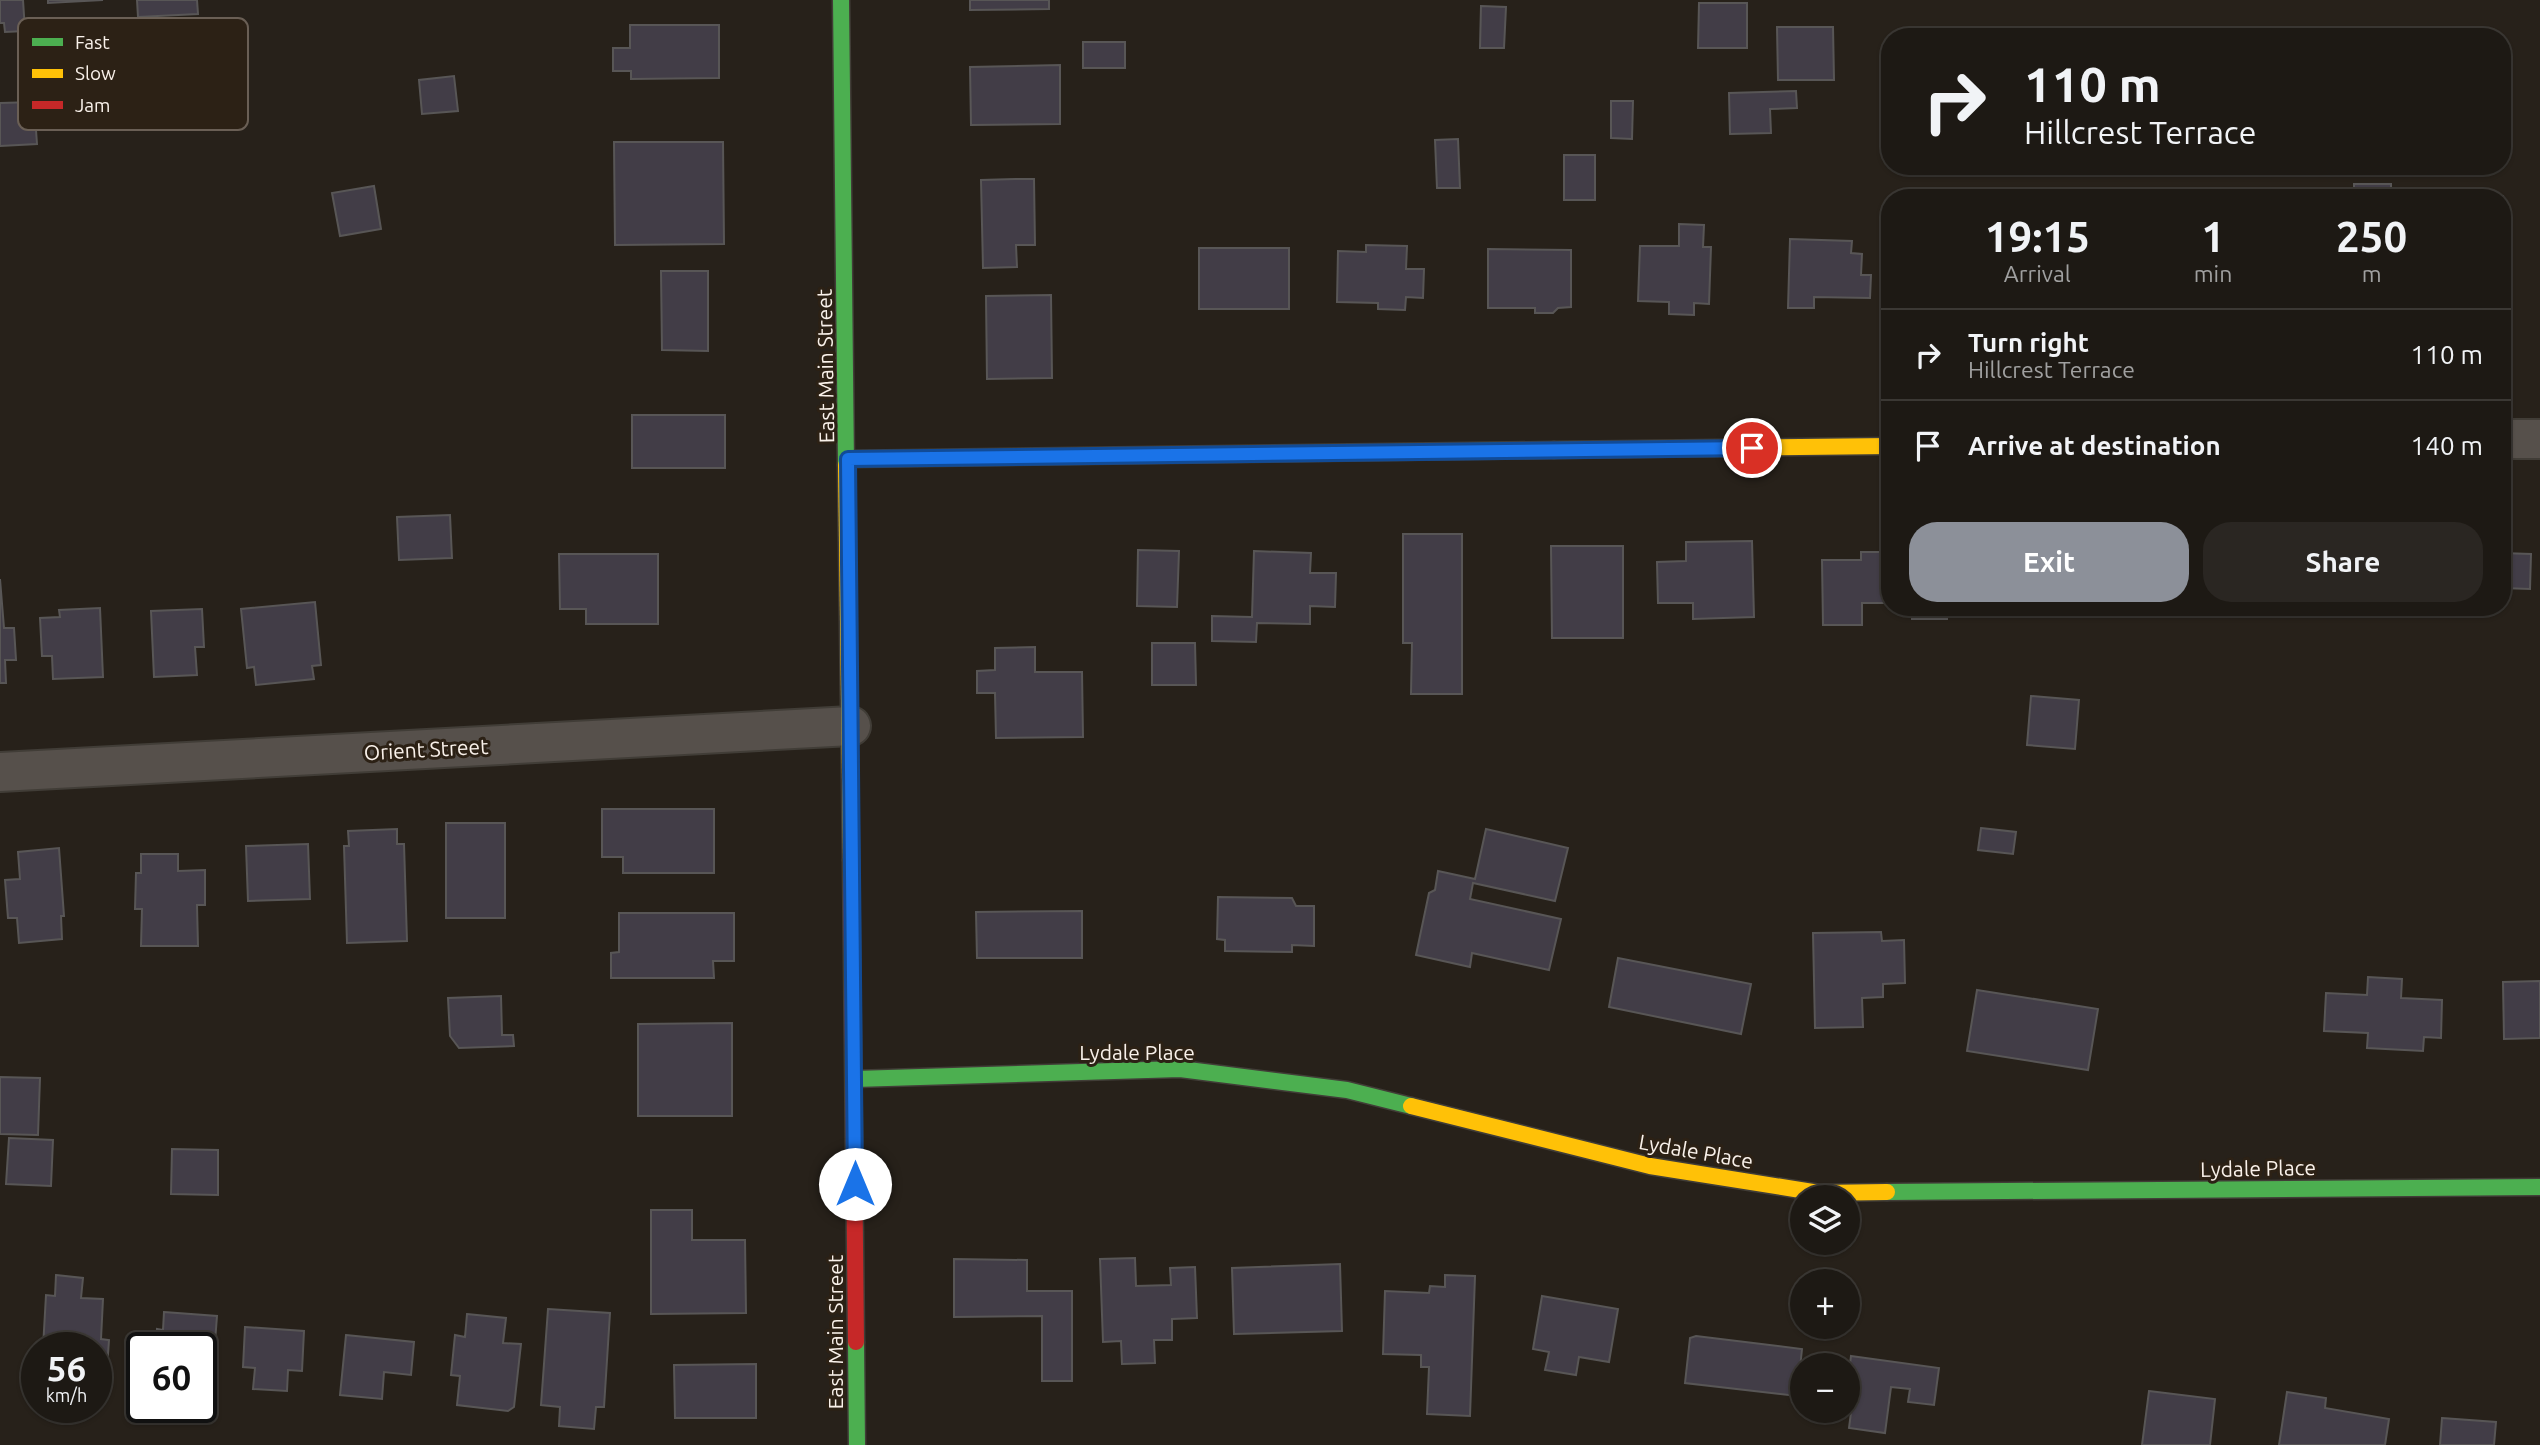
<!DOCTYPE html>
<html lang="en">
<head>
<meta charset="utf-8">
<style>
	body { margin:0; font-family:Ubuntu,sans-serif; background:#2a2622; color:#f1f3f6; height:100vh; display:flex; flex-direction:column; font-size:26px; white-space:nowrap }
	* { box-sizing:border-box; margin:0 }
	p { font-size:23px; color:#a0a0a0 }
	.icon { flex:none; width:38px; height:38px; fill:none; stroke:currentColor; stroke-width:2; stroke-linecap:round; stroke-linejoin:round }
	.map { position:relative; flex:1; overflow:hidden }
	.side { position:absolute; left:1881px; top:189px; width:630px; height:427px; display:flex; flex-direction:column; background:#1d1914; border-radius:28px; box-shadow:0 2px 5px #0004,0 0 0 2px #3b3834 }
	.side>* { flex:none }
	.hud { position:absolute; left:1881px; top:28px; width:630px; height:147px; border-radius:28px; box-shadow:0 2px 5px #0004,0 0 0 2px #3b3834; background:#1d1914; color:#f1f3f6; overflow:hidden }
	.buttons { position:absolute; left:1790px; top:1185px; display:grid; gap:14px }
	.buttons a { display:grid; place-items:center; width:70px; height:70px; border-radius:50%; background:#1d1914; box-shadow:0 2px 5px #0004,0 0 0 2px #3b3834; font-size:35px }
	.speed { position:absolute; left:21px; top:1332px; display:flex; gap:14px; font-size:35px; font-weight:700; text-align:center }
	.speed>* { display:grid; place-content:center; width:91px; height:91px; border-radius:50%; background:#1d1914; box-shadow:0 2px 5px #0004,0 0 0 2px #3b3834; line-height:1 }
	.speed small { font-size:18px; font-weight:400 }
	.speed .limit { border:4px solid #111; border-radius:10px; background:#fff; color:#111 }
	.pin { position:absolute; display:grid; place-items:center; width:60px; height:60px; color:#fff; margin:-30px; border:4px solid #fff; border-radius:50%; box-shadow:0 2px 7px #0007 }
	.me { position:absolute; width:77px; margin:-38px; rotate:0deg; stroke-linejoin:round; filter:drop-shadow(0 0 5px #0008) }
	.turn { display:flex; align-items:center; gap:24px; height:147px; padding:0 28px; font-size:32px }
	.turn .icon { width:91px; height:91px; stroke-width:2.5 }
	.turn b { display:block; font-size:49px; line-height:60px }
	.eta { display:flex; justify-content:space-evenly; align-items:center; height:119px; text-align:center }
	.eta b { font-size:42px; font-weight:600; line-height:49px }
	.cta { display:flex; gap:14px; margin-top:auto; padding:14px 28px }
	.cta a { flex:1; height:80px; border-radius:28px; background:#8c9099; color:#fff; font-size:28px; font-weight:600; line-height:80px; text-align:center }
	.cta a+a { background:#2a2622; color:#f1f3f6 }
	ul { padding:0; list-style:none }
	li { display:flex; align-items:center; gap:21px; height:91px; padding:0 28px; border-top:2px solid #3b3834 }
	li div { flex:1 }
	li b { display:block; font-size:26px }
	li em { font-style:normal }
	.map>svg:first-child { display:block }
</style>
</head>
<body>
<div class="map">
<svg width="2540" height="1445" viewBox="0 0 2540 1445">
	<rect width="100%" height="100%" fill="#27211a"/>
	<g fill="#423d47" stroke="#585656" stroke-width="2">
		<path d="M0,0h23l2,31 -20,1 -1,-9h-4z"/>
		<path d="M48,0h55l-55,3z"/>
		<path d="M137,0h60l1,14 -60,3z"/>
		<path d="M970,0h79v9l-79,1z"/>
		<path d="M1699,3h48v45h-49z"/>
		<path d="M1481,6l25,1 -2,41h-24z"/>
		<path d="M630,25h89v53l-88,1v-8h-18v-23h17z"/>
		<path d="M1777,27h56l1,53h-56z"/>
		<path d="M2077,34l24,1v2h-24z"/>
		<rect x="1083" y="42" width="42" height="26"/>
		<path d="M1060,65v59l-89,1 -1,-58z"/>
		<path d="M454,76l4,35 -36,3 -3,-34z"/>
		<path d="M1796,91l1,17 -27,1 1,24 -41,1 -1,-41z"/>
		<path d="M1611,101h22l-1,38 -21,-1z"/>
		<path d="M34,102l3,42 -37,2v-43z"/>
		<path d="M1458,139l2,49h-23l-2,-48z"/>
		<path d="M614,142h109l1,102 -109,1z"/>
		<rect x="1564" y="155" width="31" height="45"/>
		<path d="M1015,179h19l1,66h-19l1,22 -34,1 -2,-88z"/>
		<rect x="2354" y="184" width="37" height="14"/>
		<path d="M374,186l7,43 -41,7 -8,-43z"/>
		<rect x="2232" y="190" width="18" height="8"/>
		<path d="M2464,196h39v32h9l-1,64h-9v-94z"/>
		<path d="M1679,224l25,1 -1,22h8l-2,57 -15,-1v12l-25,-1v-12l-31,-1 2,-55h39z"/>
		<path d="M1790,239l62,2 -1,12 11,1 -1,21h10l-1,23 -56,-1v11h-26z"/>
		<path d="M1366,245l41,1 -1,23h18l-1,29 -17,-1 -1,13 -27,-1v-6l-41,-1 1,-51 28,1z"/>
		<rect x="1199" y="248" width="90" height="61"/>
		<path d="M1488,249l83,1v57l-13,1 -5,5h-18v-5h-47z"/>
		<path d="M661,271h47v80l-46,-1z"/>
		<path d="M1051,295l1,83 -65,1 -1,-83z"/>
		<rect x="632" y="415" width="93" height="53"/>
		<path d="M450,515l2,43 -53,2 -2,-43z"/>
		<path d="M1403,534h59v160h-51l1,-51h-9z"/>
		<path d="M1752,541l2,76 -61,2v-16h-35l-1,-41 29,-1v-19z"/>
		<path d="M1551,546h72v92h-71z"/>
		<path d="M1138,550l41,1 -2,56 -40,-1z"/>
		<path d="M1254,551l57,2 -1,20h26l-1,34 -25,-1v18l-53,-1 -1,19 -44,-1v-25l40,1z"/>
		<path d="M1861,552h29v51h-28v22h-39l-1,-65h39z"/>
		<path d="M2502,553l29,1 -1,35 -28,-1z"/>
		<path d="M559,554h99v70h-72v-15h-26z"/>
		<path d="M0,579l4,49h10l2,32h-11l1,23h-6z"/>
		<path d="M315,602l6,63 -9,1 2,13 -58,6 -2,-18 -7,1 -6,-59z"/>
		<rect x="1912" y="607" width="35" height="12"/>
		<path d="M2024,607h116v8l-116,-5z"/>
		<path d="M100,608l3,69 -50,2 -1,-23h-10l-2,-38 20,-1 -1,-7z"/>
		<path d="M202,609l2,38h-9l2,28 -43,2 -3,-66z"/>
		<path d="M1152,643h43l1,42h-44z"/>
		<path d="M1035,647v25h47l1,65 -87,1 -1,-45h-18v-22l18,-1v-22z"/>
		<path d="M2031,696l48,4 -4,49 -48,-4z"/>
		<path d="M602,809h112v64h-91v-16h-21z"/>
		<rect x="446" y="823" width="59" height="95"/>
		<path d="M1981,828l35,4 -3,22 -35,-4z"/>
		<path d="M397,829v15h7l3,97 -60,2 -3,-97h5l-1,-15z"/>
		<path d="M1486,829l82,19 -13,53 -82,-18 -3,16 91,20 -12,51 -77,-17 -2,14 -54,-12 13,-62 6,-3 3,-19 37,8z"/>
		<path d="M308,844l2,55 -62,2 -2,-55z"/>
		<path d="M59,848l5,68h-3l1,23 -43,4 -2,-25h-9l-3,-38 15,-1 -2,-27z"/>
		<path d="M141,854h37v17l27,-1v35h-8l1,41h-57l1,-37h-7l1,-36h5z"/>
		<path d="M1218,897l74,1 4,8h18v40l-22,-1v7l-67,-1v-11l-8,-1z"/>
		<path d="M1082,911v47h-105l-1,-46z"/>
		<path d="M619,913h115v48h-21l1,17h-103v-25l8,-1z"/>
		<path d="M1881,932l1,9 22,-1 1,43 -22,1v13l-21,1 1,29 -48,1 -2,-95z"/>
		<path d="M1618,958l133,26 -10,50 -132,-27z"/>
		<path d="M2368,977l34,2 -1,19 41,2 -1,38 -17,-1 -1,14 -56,-3 1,-15 -44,-2 2,-38 41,2z"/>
		<path d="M2540,981v57l-36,1 -1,-57z"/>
		<path d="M1977,990l121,19 -10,61 -121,-19z"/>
		<path d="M501,996l1,39h11l1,11 -55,2 -9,-12 -2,-38z"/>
		<path d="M732,1023v93h-94v-92z"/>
		<path d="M0,1077l40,1 -2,57 -38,-1z"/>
		<path d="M9,1138l44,2 -2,46 -45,-2z"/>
		<path d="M172,1149l46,1v45l-47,-1z"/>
		<path d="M651,1210h41v30h53l1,73 -95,1z"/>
		<path d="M1135,1258l1,28 35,-1 -1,-17 25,-1 2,51 -25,1v21h-18l1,23 -33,1 -1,-23 -18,1 -3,-83z"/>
		<path d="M954,1259l73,1v31h45v90h-30v-65l-88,1z"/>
		<path d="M1340,1264l2,67 -108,3 -2,-66z"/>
		<path d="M56,1275l27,3 -2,20 22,1 -2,40 8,1 -4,56h-9v-48h-53l3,-53 9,1z"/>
		<path d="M1445,1275l30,1 -5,140 -43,-2 2,-47h-8v-12l-38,-1 2,-63 44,2 1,-7 15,1z"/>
		<path d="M1542,1296l76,13 -9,53 -30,-5 -3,18 -31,-5 4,-18 -16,-3z"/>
		<path d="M548,1309l62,4 -6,94h-8l-2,22 -35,-3 1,-19 -19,-2z"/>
		<path d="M164,1312l53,4 -7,91 -9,-1v-58h-45l1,-19 6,1z"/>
		<path d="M467,1314l39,4 -3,25 18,1 -7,63 -6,4 -51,-6 3,-29 -9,-1 4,-40 10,2z"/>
		<path d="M245,1327l59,4 -2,40 -14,-1 -1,21 -34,-2 2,-21 -12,-1z"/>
		<path d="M346,1335l68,7 -3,33 -27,-3 -2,27 -42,-4z"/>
		<path d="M1696,1336l106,13 -5,47 -112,-13 5,-45z"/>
		<path d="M1851,1356l88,12 -5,37 -26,-3 2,-13 -19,-2 -6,46 -36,-5 6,-47 -7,-1z"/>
		<path d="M756,1364v54h-81l-1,-53z"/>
		<path d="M2149,1391l66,8 -5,46h-68z"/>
		<path d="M2287,1392l39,6 -1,10 64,11 -4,26h-106z"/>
		<path d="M2442,1418l54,4 -2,23h-54z"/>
	</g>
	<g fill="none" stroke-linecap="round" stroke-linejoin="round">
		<g stroke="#413d37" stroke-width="42">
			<g id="street">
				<path d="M2502,439h38"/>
				<path d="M0,772l851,-46"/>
			</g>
		</g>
		<g stroke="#413d37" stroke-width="19">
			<g id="fast">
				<path d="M841,0l5,465"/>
				<path d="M847,459l707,-9"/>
				<path d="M855,1079l325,-10 167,21 64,16"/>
				<path d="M1887,1192l653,-5"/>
				<path d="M856,1342l1,103"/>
			</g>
		</g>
		<g stroke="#413d37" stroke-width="19">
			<g id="slow">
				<path d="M1554,450l336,-4"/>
				<path d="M846,465l5,395"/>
				<path d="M1411,1106l239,60 169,27 68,-1"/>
			</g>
		</g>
		<g stroke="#413d37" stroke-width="19">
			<path id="jam" d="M851,860l5,482"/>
		</g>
		<use href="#street" stroke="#56504b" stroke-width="38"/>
		<use href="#fast" stroke="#4caf50" stroke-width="16"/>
		<use href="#slow" stroke="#ffc107" stroke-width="16"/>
		<use href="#jam" stroke="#c62828" stroke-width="16"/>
	</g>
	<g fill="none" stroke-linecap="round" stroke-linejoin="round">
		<g stroke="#114b97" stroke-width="18">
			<path id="route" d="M855,1184l-7,-725 904,-11"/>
		</g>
		<use href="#route" stroke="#1a73e8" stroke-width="12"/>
	</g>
	<g text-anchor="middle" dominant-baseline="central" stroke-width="6" stroke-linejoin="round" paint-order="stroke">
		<g font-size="21" fill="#f9f1ea" stroke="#2c2115">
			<text transform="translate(825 366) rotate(-91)">East Main Street</text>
			<text transform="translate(426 749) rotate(-3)">Orient Street</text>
			<text x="1137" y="1052">Lydale Place</text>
			<text transform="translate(1696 1151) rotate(10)">Lydale Place</text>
			<text transform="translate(2258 1168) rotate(-1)">Lydale Place</text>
			<text transform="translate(835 1332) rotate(-90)">East Main Street</text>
		</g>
	</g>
	<rect x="18" y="18" width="230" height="112" rx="10" fill="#2c2115" stroke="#6a5f55" stroke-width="2"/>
	<rect x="32" y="38" width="31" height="8" fill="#4caf50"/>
	<rect x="32" y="69" width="31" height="9" fill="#ffc107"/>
	<rect x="32" y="101" width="31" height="8" fill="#c62828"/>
	<g font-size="19" fill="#f9f1ea">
		<text x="75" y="49">Fast</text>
		<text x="75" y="80">Slow</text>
		<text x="75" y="112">Jam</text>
	</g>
</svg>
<div class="buttons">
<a><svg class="icon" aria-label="layers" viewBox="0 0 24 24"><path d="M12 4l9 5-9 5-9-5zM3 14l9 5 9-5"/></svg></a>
<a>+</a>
<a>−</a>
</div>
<div class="speed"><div>56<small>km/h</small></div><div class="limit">60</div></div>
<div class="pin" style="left:1752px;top:448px;background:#d93025"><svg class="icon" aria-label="arrive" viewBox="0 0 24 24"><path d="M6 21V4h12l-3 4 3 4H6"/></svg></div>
<svg class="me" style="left:855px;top:1184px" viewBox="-20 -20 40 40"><circle r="19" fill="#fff"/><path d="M0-13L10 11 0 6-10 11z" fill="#1a73e8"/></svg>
<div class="hud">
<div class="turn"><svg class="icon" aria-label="right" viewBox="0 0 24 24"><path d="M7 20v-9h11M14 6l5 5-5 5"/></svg><div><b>110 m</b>Hillcrest Terrace</div></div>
</div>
<section class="side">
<div class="eta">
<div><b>19:15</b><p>Arrival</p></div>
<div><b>1</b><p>min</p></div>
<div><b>250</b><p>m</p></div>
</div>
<ul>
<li><svg class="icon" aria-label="right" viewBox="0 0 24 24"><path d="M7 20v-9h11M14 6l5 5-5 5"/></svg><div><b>Turn right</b><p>Hillcrest Terrace</p></div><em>110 m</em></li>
<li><svg class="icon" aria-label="arrive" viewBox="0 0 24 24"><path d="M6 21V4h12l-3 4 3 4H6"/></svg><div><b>Arrive at destination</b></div><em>140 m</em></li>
</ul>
<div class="cta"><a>Exit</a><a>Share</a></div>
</section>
</div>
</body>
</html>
